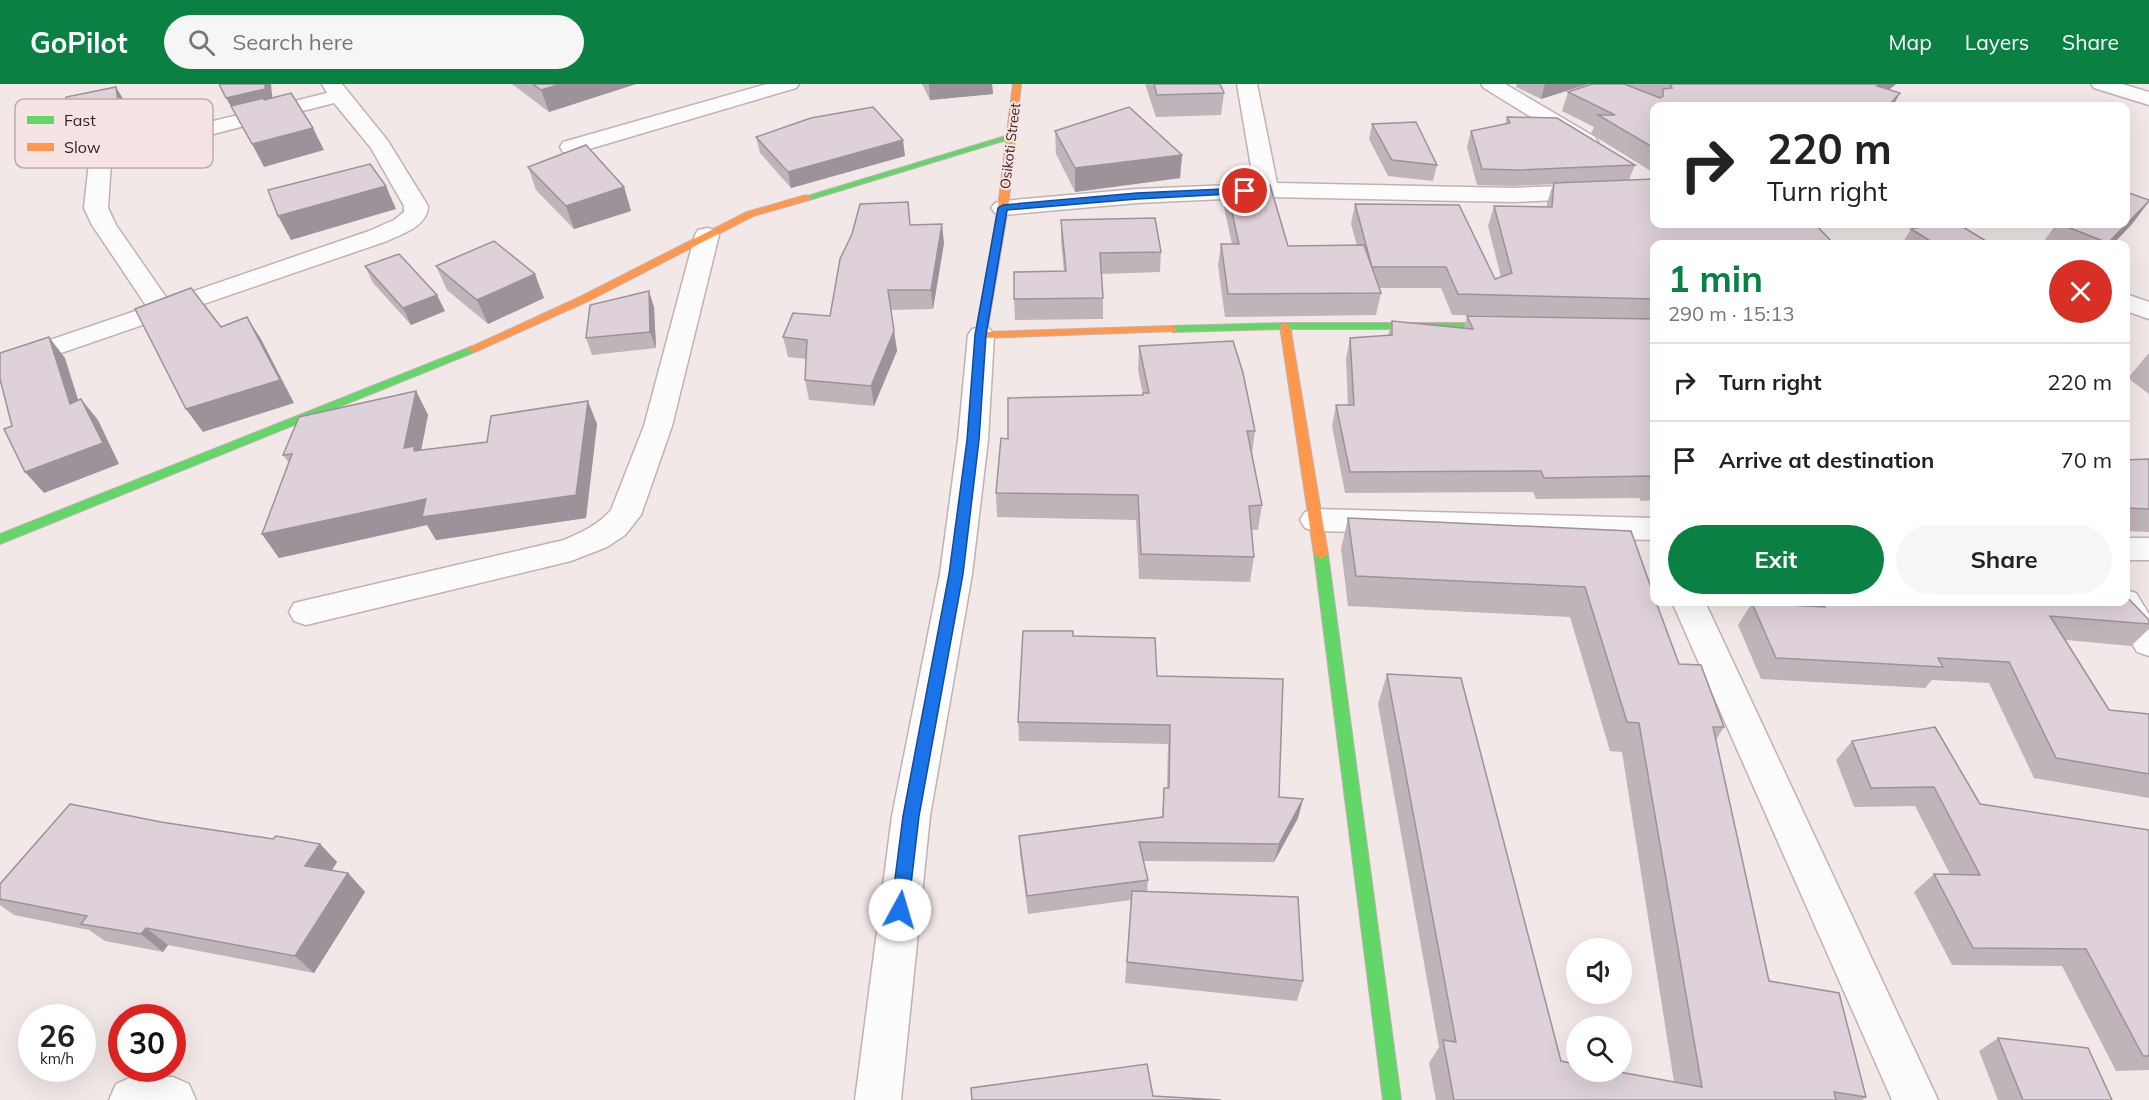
<!DOCTYPE html>
<html lang="en">
<head>
<meta charset="utf-8">
<style>
	body { margin:0; font-family:Mulish,sans-serif; background:#f6f6f6; color:#222; height:100vh; display:flex; flex-direction:column; font-size:22px; white-space:nowrap }
	* { box-sizing:border-box; margin:0 }
	p { font-size:20px; color:#767676 }
	.icon { flex:none; width:33px; height:33px; fill:none; stroke:currentColor; stroke-width:2; stroke-linecap:round; stroke-linejoin:round }
	.map { position:relative; flex:1; overflow:hidden }
	.drawer { position:absolute; left:1650px; top:156px; width:480px; height:366px; display:flex; flex-direction:column; background:#fff; border-radius:12px; box-shadow:0 6px 24px #0002 }
	.drawer>* { flex:none }
	.guide { position:absolute; left:1650px; top:18px; width:480px; height:126px; border-radius:12px; box-shadow:0 6px 24px #0002; background:#fff; color:#222; overflow:hidden }
	.tools { position:absolute; left:1566px; top:854px; display:grid; gap:12px }
	.tools a { display:grid; place-items:center; width:66px; height:66px; border-radius:50%; background:#fff; box-shadow:0 6px 24px #0002; font-size:30px }
	.speed { position:absolute; left:18px; top:920px; display:flex; gap:12px; font-size:30px; font-weight:700; text-align:center }
	.speed>* { display:grid; place-content:center; width:78px; height:78px; border-radius:50%; background:#fff; box-shadow:0 6px 24px #0002; line-height:1 }
	.speed small { font-size:15px; font-weight:400 }
	.speed .limit { border:9px solid #d22; background:#fff; color:#111 }
	.pin { position:absolute; display:grid; place-items:center; width:51px; height:51px; color:#fff; margin:-26px; border:3px solid #fff; border-radius:50%; box-shadow:0 2px 6px #0007 }
	.me { position:absolute; width:66px; margin:-33px; rotate:6deg; stroke-linejoin:round; filter:drop-shadow(0 0 4px #0008) }
	.turn { display:flex; align-items:center; gap:21px; height:126px; padding:0 18px; font-size:27px }
	.turn .icon { width:78px; height:78px; stroke-width:2.5 }
	.turn b { display:block; font-size:42px; line-height:51px }
	.round { display:grid; place-items:center; flex:none; width:63px; height:63px; border-radius:32px; background:#f6f6f6 }
	.headline { display:flex; align-items:center; justify-content:space-between; height:102px; padding:0 18px }
	h1 { font-size:36px; font-weight:700; line-height:45px; color:#0b8043 }
	.primary-button { display:flex; gap:12px; margin-top:auto; padding:12px 18px }
	.primary-button a { flex:1; height:69px; border-radius:36px; background:#0b8043; color:#fff; font-size:24px; font-weight:700; line-height:69px; text-align:center }
	.primary-button a+a { background:#f6f6f6; color:#222 }
	ul { padding:0; list-style:none }
	li { display:flex; align-items:center; gap:18px; height:78px; padding:0 18px; border-top:2px solid #e0e0e0 }
	li div { flex:1 }
	li b { display:block; font-size:22px }
	li em { font-style:normal }
	header { display:flex; align-items:center; gap:36px; box-sizing:border-box; height:84px; padding:0 30px; background:#0b8043; color:#fff }
	header strong { font-size:28px }
	nav { display:flex; gap:33px; margin-inline-start:auto; font-size:21px }
	.search { width:420px; height:54px; background:#f6f6f6; display:flex; align-items:center; gap:15px; box-sizing:border-box; padding:0 21px; border-radius:33px; color:#767676; font-size:22px }
	.map>svg:first-child { display:block }
</style>
</head>
<body>
<header>
<strong>GoPilot</strong>
<div class="search"><svg class="icon" aria-label="search" viewBox="0 0 24 24"><circle cx="10" cy="10" r="6"/><path d="M15 15l6 6"/></svg>Search here</div>
<nav><a>Map</a><a>Layers</a><a>Share</a></nav>
</header>
<div class="map">
<svg width="2149" height="1016" viewBox="0 0 2149 1016">
	<rect width="100%" height="100%" fill="#f2e8e8"/>
	<g fill="none" stroke-linecap="round" stroke-linejoin="round">
		<g stroke="#c4b0b1" stroke-width="3">
			<g id="street">
				<path d="M322,0h20l46,57 40,65c0,20 -26,28 -41,35l-387,133v-17l147,-50 -55,-82 -8,-17 5,-46 6,-9 21,-8 211,-52zM334,19l37,45 33,58v6l-10,8 -25,11 -201,69 -52,-75 -8,-17 3,-45 21,-8z"/>
				<path d="M767,0h32l-3,4 -217,64 -8,2 -8,-2 -3,-5 3,-5z"/>
				<path d="M1237,0h20l20,99 236,5 141,-6v14l-141,6 -246,-5 -130,6 -134,12 -8,-2 -4,-5 4,-5 8,-2 134,-12 117,-5z"/>
				<path d="M1481,0h24l90,53 3,5 -3,5 -8,2 -8,-2 -95,-59z"/>
				<path d="M2091,0h31l27,8v13l-55,-17z"/>
				<path d="M707,144l9,2 3,5 -47,191 -31,89 -16,20 -18,12 -36,14 -265,64 -12,-4 -5,-9 5,-9 270,-63c18,-8 34,-15 47,-30l33,-84 51,-191 3,-5z"/>
				<path d="M2126,210l23,8v17l-23,-8z"/>
				<path d="M981,243l9,2 4,6 -6,105 -16,134 -42,242 -29,284h-46l37,-284 48,-242 18,-134 10,-105 4,-6z"/>
				<path d="M1316,425l338,9v22l-338,-9 -11,-3 -5,-8 5,-8z"/>
				<rect x="2126" y="454" width="23" height="22"/>
				<path d="M2126,506l10,3 13,21v42l-12,-4 -30,-50h19z"/>
				<path d="M1672,518h33l233,498h-46z"/>
				<path d="M132,993h41l16,7 7,16h-87l7,-16z"/>
			</g>
		</g>
		<g stroke="#c4b0b1" stroke-width="2">
			<g id="fast">
				<path d="M1009,51l7,2 -207,63 -8,-2z"/>
				<path d="M1285,239h223l5,3 -5,3h-223l-113,3 -5,-3 5,-3z"/>
				<path d="M473,262l6,3 -2,2 -477,193v-10z"/>
				<path d="M1321,465l7,5 73,546h-18l-69,-546z"/>
			</g>
		</g>
		<g stroke="#c4b0b1" stroke-width="2">
			<g id="slow">
				<path d="M1013,0h8l-13,124 -21,124 185,-6 5,3 -1,2 -195,7 -5,-3 22,-127z"/>
				<path d="M806,111l5,3 -2,2 -56,16 -165,85 -111,50 -4,1 -6,-3 113,-52 167,-85z"/>
				<path d="M1285,239l5,3 38,228 -7,5 -7,-5 -34,-228z"/>
			</g>
		</g>
		<use href="#street" fill="#fdfcfc" fill-rule="evenodd"/>
		<use href="#fast" fill="#63d668" fill-rule="evenodd"/>
		<use href="#slow" fill="#ff974d" fill-rule="evenodd"/>
	</g>
	<g fill="#c0b4bb">
		<path d="M512,0h124l-87,28z"/>
		<path d="M922,0h70l1,10 -63,6z"/>
		<path d="M1145,0h75l4,9 -3,22 -65,2z"/>
		<path d="M1517,0h71l-47,15 -25,-12z"/>
		<path d="M1627,0h269l-7,6 -235,16v67l-63,-39 3,-7 -32,-16 6,-19 58,-7z"/>
		<path d="M1507,33l128,48 -6,15 25,64v256l-13,1 -2,-3 -103,1 -3,-7 -188,1 -13,-67 4,-21h12l-2,-46 4,-21 38,-2 4,-15 72,7 3,-12 79,1 -94,-2 -11,-27h-62l2,5 -5,22 -151,2 -7,-51 3,-22h11l-8,-37 2,-21 62,60h69l-6,-22 4,-20 140,75 6,-2 -13,-51 6,-20 53,1v-4l6,-19 -40,2 -36,-1 -10,-38 4,-16 34,-7z"/>
		<path d="M1372,40l65,41 -4,16 -45,-5 -19,-37z"/>
		<path d="M1055,47l127,24 -2,23 -105,14 -19,-38z"/>
		<path d="M756,53l149,19 -114,32 -31,-35z"/>
		<path d="M528,83l96,20 7,24 -57,18 -38,-39z"/>
		<path d="M2149,118l-17,22 -19,20h-71l14,-20h70z"/>
		<path d="M1061,136l100,32 -1,20 -59,2 2,24v21l-88,1 -1,-21 50,-28 -3,-30z"/>
		<path d="M911,141l33,18 -11,66 -42,1 6,41 -23,55 -65,-6 -4,-20 1,-21 -18,-2 -5,-20 47,-21z"/>
		<path d="M1911,145l80,15h-89z"/>
		<path d="M365,182l80,45 -34,14 -38,-42z"/>
		<path d="M436,182l108,32 -56,26 -41,-34z"/>
		<path d="M654,223l2,41 -64,7 -6,-17z"/>
		<path d="M1139,262l116,85 -3,22 10,52 -4,25h-6l2,27 -4,25 -111,-3 -3,-59 -139,-3 -1,-24 12,-54 135,-44 -5,-25z"/>
		<path d="M2148,270h1v40l-21,-16z"/>
		<path d="M416,307l12,24 -7,35 66,-8 110,-18 -11,94 -150,22 -9,-15 -148,33 -17,-24 27,-71 -6,-8z"/>
		<path d="M2149,375v73l-23,-1v-71z"/>
		<path d="M1348,434l283,13 48,133 45,63 -8,13 53,241 97,116 -4,3h-426l-7,-37 10,-16 -61,-343 9,-30 174,387 113,21 -52,-330 -12,-1 -40,-134 -222,-11 -7,-57z"/>
		<path d="M1798,518h328l23,18v9l-18,17 -65,-6 43,70 40,4v84l-115,-20 -45,-95 -57,-3 -7,8 -164,-9 -23,-54 14,-22 47,3z"/>
		<path d="M1073,552l84,40 122,121 24,2 -5,19 -24,44 -131,-1 5,19 -1,12 156,89 -6,20 -172,-18 6,-83 -103,14 -8,-60 -1,-18 143,-19 2,-29h3l1,-44 -149,-3 -1,-19z"/>
		<path d="M1852,657l128,63 169,26v240l-33,1 -54,-105 -110,-1 -38,-73 20,-18h16l-35,-68 -61,1 -18,-47z"/>
		<path d="M161,738l112,17 47,5 17,18 -5,8 16,3 17,19 -51,81 -146,-28 -5,7 -58,-11 -16,-11 -75,-15 -14,-10v-21z"/>
		<path d="M1998,954l114,62h-114l-19,-49z"/>
	</g>
	<g fill="#9c9299">
		<path d="M265,0h6l2,20 -38,9 -9,-15z"/>
		<path d="M561,0h75l-87,28 -8,-22z"/>
		<path d="M929,0h63l1,10 -63,6z"/>
		<path d="M1545,0h43l-47,15z"/>
		<path d="M1880,0h16l-28,21 9,-19z"/>
		<path d="M116,3l9,15 5,30 -51,11 -10,-16z"/>
		<path d="M1900,9l-7,13h-5z"/>
		<path d="M313,44l11,22 -60,17 -12,-23z"/>
		<path d="M903,56l2,16 -114,32 -3,-16z"/>
		<path d="M1182,71l-2,23 -105,14v-24z"/>
		<path d="M386,102l10,23 -105,31 -13,-24z"/>
		<path d="M624,103l7,24 -57,18 -8,-23z"/>
		<path d="M2149,117l-17,23 -19,20h-6z"/>
		<path d="M942,140l2,19 -11,66 -2,-19z"/>
		<path d="M535,190l9,24 -56,26 -11,-24z"/>
		<path d="M649,207l5,16 2,41 -6,-16z"/>
		<path d="M437,211l8,16 -34,14 -8,-17z"/>
		<path d="M247,233l14,22 33,64 -91,29 -17,-23z"/>
		<path d="M894,247l3,20 -23,55 -3,-20z"/>
		<path d="M49,253l16,21 21,67 -16,-21z"/>
		<path d="M416,307l12,24 -8,41 -16,-8z"/>
		<path d="M81,315l17,21 21,44 -75,29 -19,-21z"/>
		<path d="M588,317l9,23 -11,94 -150,22 -9,-15 -148,33 -17,-24z"/>
		<path d="M1303,715l-5,19 -24,44 5,-18z"/>
		<path d="M320,760l17,18 -14,22 -18,-18z"/>
		<path d="M348,789l17,19 -51,81 -19,-17z"/>
		<path d="M146,844l22,17 -5,7 -22,-18z"/>
	</g>
	<g fill="#dfd1da" stroke="#9c9299" stroke-width="1.5">
		<path d="M219,0h46v5l-39,9z"/>
		<path d="M533,0h28l-20,6z"/>
		<path d="M1154,0h66l4,9 -67,2z"/>
		<path d="M1592,0h32l36,14 3,-2v-7l9,-1 -1,-3 -2,-1h211l-3,2 23,7 -12,13h-234v42l-56,-33h17l-47,-23z"/>
		<path d="M116,3l4,29 -51,11 -3,-30z"/>
		<path d="M291,9l22,35 -61,16 -21,-38 33,-8v2z"/>
		<path d="M873,23l30,33 -115,32 -32,-35 55,-19z"/>
		<path d="M1129,23l53,48 -107,13 -20,-37z"/>
		<path d="M1507,33l50,1 78,47 -117,5 -36,-1 -11,-38 39,-8z"/>
		<path d="M1416,38l21,43 -45,-5 -20,-36z"/>
		<path d="M586,61l38,42 -58,19 -38,-39z"/>
		<path d="M370,80l16,22 -108,30 -10,-26z"/>
		<path d="M1654,95v45h161l19,20h-180v55l-196,-5 -12,-27h-74l-17,-63 104,1 36,74 17,-6 -18,-67 58,1 2,-24z"/>
		<path d="M1270,101l18,61 76,-1 17,48 -153,1 -7,-50h18l-13,-58z"/>
		<path d="M2126,108l23,8v1l-41,42 -48,-19h66z"/>
		<path d="M908,118l2,23 32,-1 -11,66h-43l6,41 -23,55 -66,-6 2,-40 -24,-3 10,-24 37,3 10,-57 12,-25 8,-30z"/>
		<path d="M1155,134l6,34 -61,1 3,45 -89,1v-27l52,-1 -5,-51z"/>
		<path d="M1935,140h23l33,20h-56l-24,-15z"/>
		<path d="M494,157l41,33 -58,26 -41,-34z"/>
		<path d="M399,170l38,41 -34,13 -38,-42z"/>
		<path d="M191,204l30,39 26,-10 33,63 -94,29 -51,-100z"/>
		<path d="M649,207l1,41 -64,6 4,-33z"/>
		<path d="M1467,232l187,3v161h-2l-3,-4 -105,2 -3,-7 -191,1 -14,-67h18l-4,-67 42,-3v-14l81,8z"/>
		<path d="M49,253l21,67 11,-5 22,44 -78,29 -21,-43 8,-3 -12,-47v-26z"/>
		<path d="M1233,257l10,32 12,58h-8l15,74 -13,1 5,51 -113,-3 -3,-59 -142,-2 5,-55 7,1v-41l135,-3v-2h6l-10,-47z"/>
		<path d="M416,307l-12,57 10,-2v5l73,-9 4,-26 97,-15 -12,94 -154,22 4,-18 -164,35 30,-80 -9,1 16,-38z"/>
		<path d="M2149,375v50l-23,-1v-48z"/>
		<path d="M1348,434l283,13 23,65v6h2l23,62 22,1 23,62h-11l56,254 70,12 27,104 -32,-5 2,8h-382l-11,-60 13,2 -69,-368 74,4 100,383 15,3v7h38l88,16 -63,-364 -12,-1 -42,-135 -229,-11z"/>
		<path d="M2126,512l23,24v4l-99,-8 59,94 40,4v60l-93,-16 -47,-96 -71,-4 5,9 -167,-9 -24,-55 73,4 -2,-5h303z"/>
		<path d="M1023,547h50v5l82,2 2,38 126,3 -4,118 24,2 -24,45 -140,-2 9,38 -121,16 -8,-60 144,-19 1,-29h5l1,-63 -152,-3z"/>
		<path d="M1935,643l45,77 169,26v226h-6l-57,-107 -113,-1 -39,-74 46,1 -46,-88 -63,1 -19,-47z"/>
		<path d="M70,720l91,18 112,17 3,-3 44,8 -15,22 43,7 -53,83 -149,-28 -5,6 -60,-10 6,-8 -87,-17v-15z"/>
		<path d="M1132,807l166,6 5,84 -176,-19z"/>
		<path d="M1998,954l90,10 24,52h-89z"/>
		<path d="M1147,980l6,32 68,4h-249l-1,-12z"/>
	</g>
	<path fill="#1a73e8" stroke="#114b97" stroke-width="1.5" d="M1245,104l3,1v4l-111,6 -130,11 -21,125 -7,105 -16,134 -44,242 -11,94 -2,6 -6,2 -6,-2 -3,-6 12,-94 46,-242 18,-134 8,-105 23,-127 5,-3 134,-12z"/>
	<g text-anchor="middle" dominant-baseline="central" stroke-width="4.5" stroke-linejoin="round" paint-order="stroke">
		<g font-size="14" fill="#3f2121" stroke="#f6e4e4">
			<text transform="translate(1010 62) rotate(-83)">Osikoti Street</text>
		</g>
	</g>
	<rect x="15" y="15" width="198" height="69" rx="9" fill="#f6e4e4" stroke="#bfaaaa" stroke-width="1.5"/>
	<rect x="27" y="32" width="27" height="8" fill="#63d668"/>
	<rect x="27" y="59" width="27" height="8" fill="#ff974d"/>
	<g font-size="16" fill="#3f2121">
		<text x="64" y="42">Fast</text>
		<text x="64" y="69">Slow</text>
	</g>
</svg>
<div class="tools">
<a><svg class="icon" aria-label="sound" viewBox="0 0 24 24"><path d="M4 9h4l5-4v14l-5-4H4zM17 9q2 3 0 6"/></svg></a>
<a><svg class="icon" aria-label="search" viewBox="0 0 24 24"><circle cx="10" cy="10" r="6"/><path d="M15 15l6 6"/></svg></a>
</div>
<div class="speed"><div>26<small>km/h</small></div><div class="limit">30</div></div>
<div class="pin" style="left:1245px;top:107px;background:#d93025"><svg class="icon" aria-label="arrive" viewBox="0 0 24 24"><path d="M6 21V4h12l-3 4 3 4H6"/></svg></div>
<svg class="me" style="left:900px;top:826px" viewBox="-20 -20 40 40"><circle r="19" fill="#fff"/><path d="M0-13L10 11 0 6-10 11z" fill="#1a73e8"/></svg>
<div class="guide">
<div class="turn"><svg class="icon" aria-label="right" viewBox="0 0 24 24"><path d="M7 20v-9h11M14 6l5 5-5 5"/></svg><div><b>220 m</b>Turn right</div></div>
</div>
<section class="drawer">
<div class="headline"><div><h1>1 min</h1><p>290 m · 15:13</p></div><a class="round" style="background:#d93025;color:#fff"><svg class="icon" aria-label="close" viewBox="0 0 24 24"><path d="M6 6l12 12M18 6L6 18"/></svg></a></div>
<ul>
<li><svg class="icon" aria-label="right" viewBox="0 0 24 24"><path d="M7 20v-9h11M14 6l5 5-5 5"/></svg><div><b>Turn right</b></div><em>220 m</em></li>
<li><svg class="icon" aria-label="arrive" viewBox="0 0 24 24"><path d="M6 21V4h12l-3 4 3 4H6"/></svg><div><b>Arrive at destination</b></div><em>70 m</em></li>
</ul>
<div class="primary-button"><a>Exit</a><a>Share</a></div>
</section>
</div>
</body>
</html>
